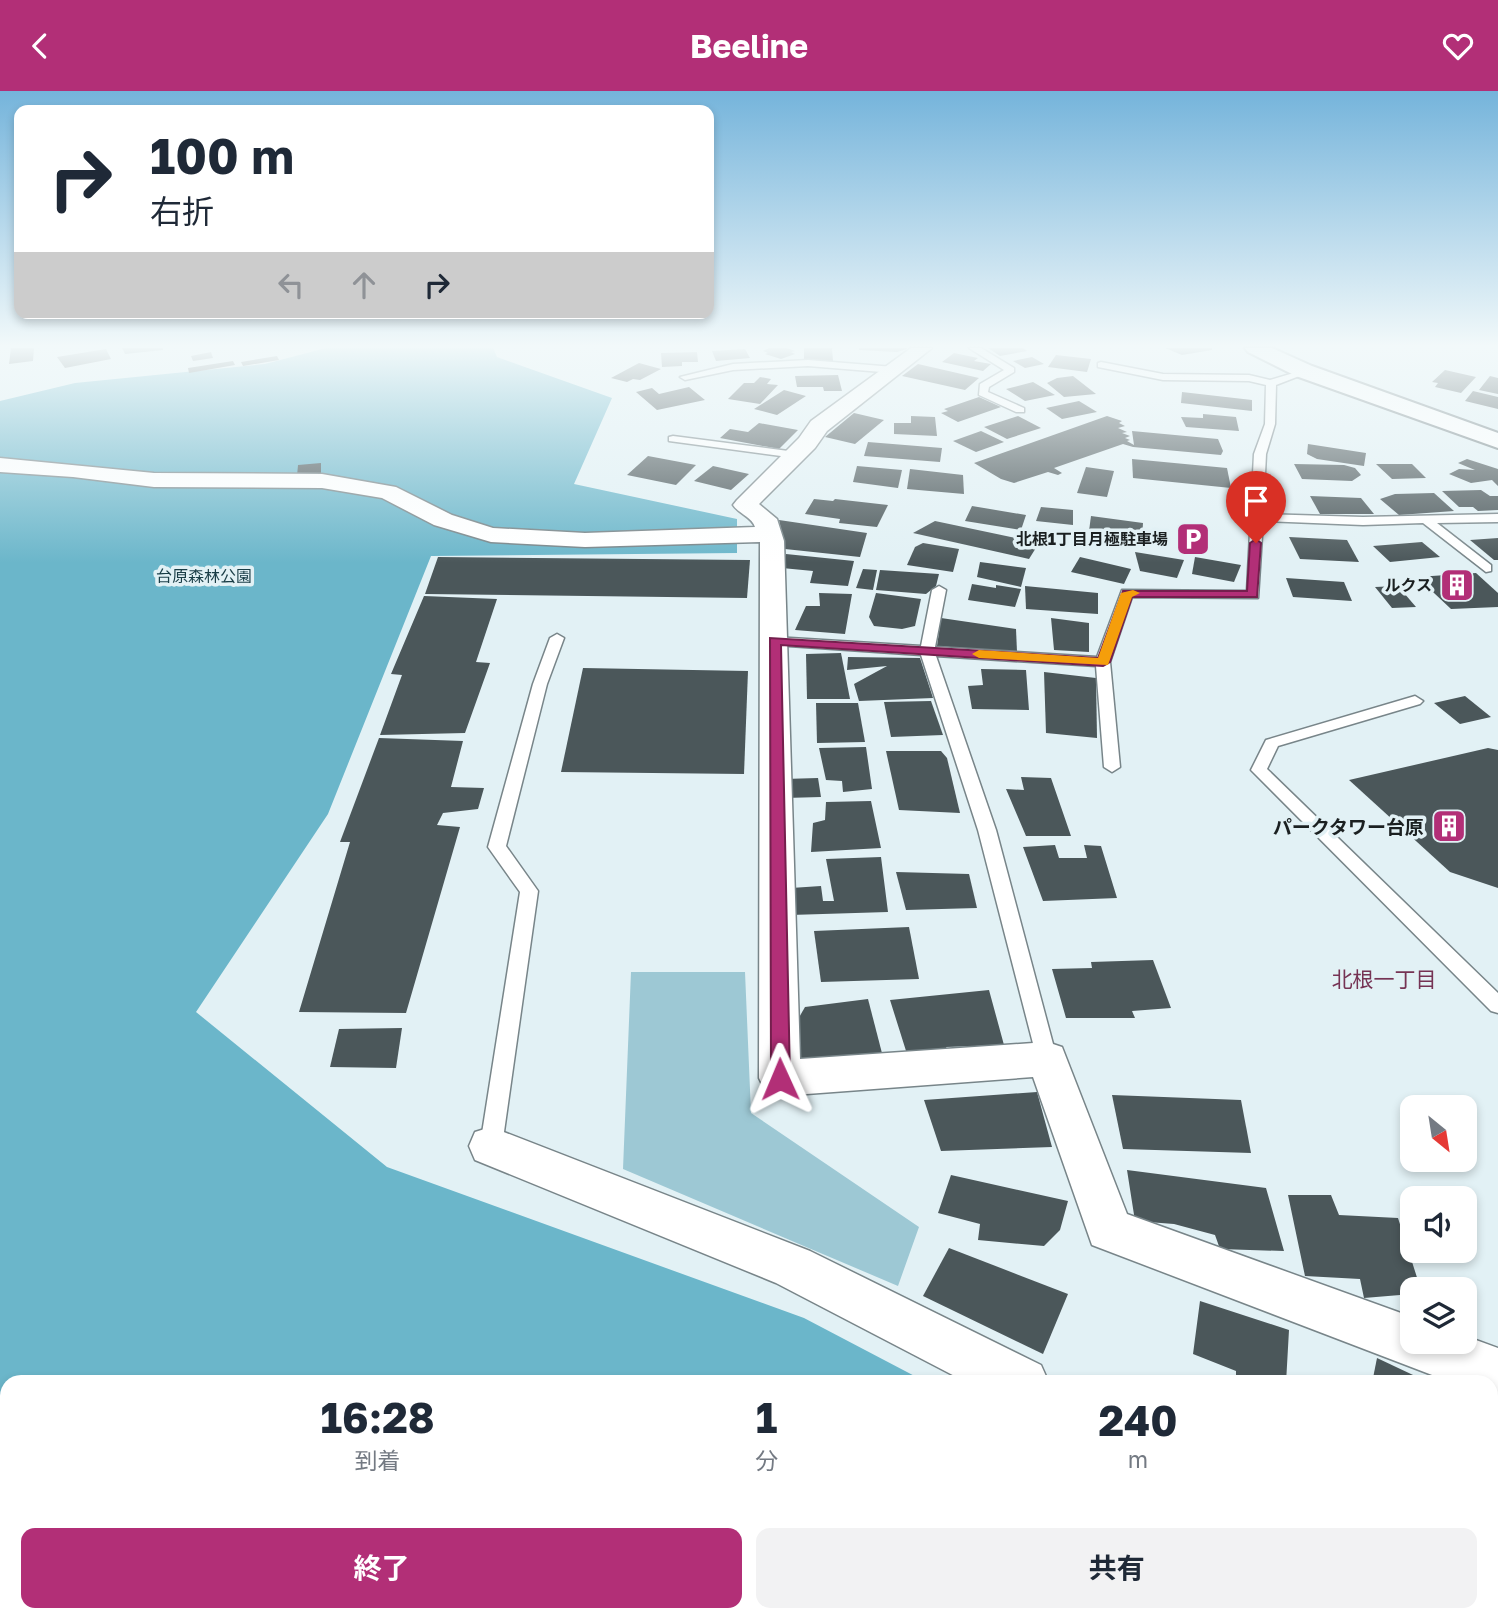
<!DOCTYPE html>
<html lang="ja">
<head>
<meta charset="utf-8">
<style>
	body { margin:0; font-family:"Golos Text","Noto Sans JP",sans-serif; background:#f2f2f3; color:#1f2937; height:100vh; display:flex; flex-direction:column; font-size:26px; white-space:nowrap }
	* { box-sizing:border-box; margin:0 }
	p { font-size:23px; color:#747a83 }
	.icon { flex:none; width:38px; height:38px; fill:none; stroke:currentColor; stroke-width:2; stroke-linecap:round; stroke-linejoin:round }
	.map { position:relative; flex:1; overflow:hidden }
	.side { position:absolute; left:0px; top:1284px; width:1498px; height:247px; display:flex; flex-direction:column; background:#fff; border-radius:21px 21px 0 0; box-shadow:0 4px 10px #0003 }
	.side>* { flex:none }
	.top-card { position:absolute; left:14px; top:14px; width:700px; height:214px; border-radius:14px; box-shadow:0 4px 10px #0003; background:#fff; color:#1f2937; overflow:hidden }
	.needle { width:46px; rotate:150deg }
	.buttons { position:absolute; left:1400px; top:1004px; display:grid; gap:14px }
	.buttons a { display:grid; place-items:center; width:77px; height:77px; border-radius:14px; background:#fff; box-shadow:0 4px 10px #0003; font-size:35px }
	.pin { position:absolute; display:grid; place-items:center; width:60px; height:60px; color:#fff; margin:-72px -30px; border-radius:50% 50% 50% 0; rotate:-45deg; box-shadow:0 0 7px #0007 }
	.pin .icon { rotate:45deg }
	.me { position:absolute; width:77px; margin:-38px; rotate:359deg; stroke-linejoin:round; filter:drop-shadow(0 0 5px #0008) }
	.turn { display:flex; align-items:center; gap:24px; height:147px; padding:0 21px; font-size:32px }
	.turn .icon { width:91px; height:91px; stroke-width:2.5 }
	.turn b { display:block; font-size:49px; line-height:60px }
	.lanes { display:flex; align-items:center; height:66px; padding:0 21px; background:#0003; justify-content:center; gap:35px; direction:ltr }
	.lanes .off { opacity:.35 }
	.eta { display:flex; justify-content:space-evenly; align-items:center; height:119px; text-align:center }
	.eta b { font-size:42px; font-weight:700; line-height:49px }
	.action { display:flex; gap:14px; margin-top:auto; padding:14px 21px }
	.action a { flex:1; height:80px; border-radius:14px; background:#b22f77; color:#fff; font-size:28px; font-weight:700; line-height:80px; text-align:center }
	.action a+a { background:#f2f2f3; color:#1f2937 }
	header { display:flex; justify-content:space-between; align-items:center; height:91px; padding:0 21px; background:#b22f77; color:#fff; font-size:32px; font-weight:700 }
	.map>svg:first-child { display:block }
</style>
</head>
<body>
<header><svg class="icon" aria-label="back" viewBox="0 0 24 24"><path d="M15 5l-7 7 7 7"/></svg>Beeline<svg class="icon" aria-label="heart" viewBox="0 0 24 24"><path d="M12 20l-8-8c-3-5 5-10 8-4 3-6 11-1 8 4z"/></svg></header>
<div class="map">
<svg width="1498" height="1531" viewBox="0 0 1498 1531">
	<rect width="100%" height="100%" fill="#e2f1f5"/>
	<path fill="#9dc8d4" d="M631,881h114l6,141 168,114 -21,59 -275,-117z"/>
	<path fill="#6bb6ca" d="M326,257h167l4,9 115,41 -38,86 163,35v34l-306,3 -103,258 -132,198 191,155 417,151 122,64 -919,1v232h1361l13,7h-1381v-1221l75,-18 190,-19z"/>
	<g fill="#4b575a">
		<path d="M11,257h23l-1,13 -24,3z"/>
		<path d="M122,257h41v2l-38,4z"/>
		<path d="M769,257h18l8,3 -4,1 4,2 -14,5 -16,-5 3,-1 -5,-2z"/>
		<path d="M804,257h28l1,13h-29z"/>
		<path d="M859,257h48v1l-10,3 -38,-2z"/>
		<path d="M988,257h35l4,3 -27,5z"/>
		<path d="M1165,257h47v2l-30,5z"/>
		<path d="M106,258l5,10 -46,9 -8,-11z"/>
		<path d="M745,258l5,9 -34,3 -4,-10z"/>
		<path d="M211,261l2,6 -20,3 -2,-5z"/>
		<path d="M697,261l1,10h-16v4l-20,1 -1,-14z"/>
		<path d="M954,262l24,5 -4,3 17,3 -8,7 -41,-9z"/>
		<path d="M1056,264l35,4 -4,13 -39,-5z"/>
		<path d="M277,265l2,4 -36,6 -2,-4z"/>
		<path d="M1032,266l12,7 -19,4 -12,-7z"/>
		<path d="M233,270l2,4 -46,8 -1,-5z"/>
		<path d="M639,272l22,6 -21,11 -7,-1 -6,3 -16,-4z"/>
		<path d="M918,273l61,14 -14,12 -63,-14z"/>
		<path d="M1445,279l31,7 -15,16 -26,-6 3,-4 -6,-1z"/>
		<path d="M838,284l4,16h-18l-1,-4h-26l-2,-11z"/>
		<path d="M1073,285l23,18 -32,3 -17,-14 10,-5z"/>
		<path d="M1490,285l8,2v16l-19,-4z"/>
		<path d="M760,286l11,2 -4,5 11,1 -18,19 -32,-5 16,-16h10z"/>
		<path d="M1033,291l22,13 -30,6 -19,-12z"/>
		<path d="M689,296l16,13 -48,10 -21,-18 16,-4 7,6z"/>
		<path d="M784,299l22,6 -29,19 -23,-6z"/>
		<path d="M1473,300l25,6v12l-33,-8z"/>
		<path d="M1182,301l70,8v11l-71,-8z"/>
		<path d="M979,306l22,10 -43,15 -17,-9 7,-2 -4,-2z"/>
		<path d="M1079,310l18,11 -35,7 -16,-11z"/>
		<path d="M854,322l30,7 -29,24 -30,-7z"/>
		<path d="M1203,323l33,3 3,14 -53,-4 -5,-10 22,1z"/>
		<path d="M911,325l24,1 2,19 -43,-2v-11h17z"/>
		<path d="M1018,325l23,12 -34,11 -23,-12z"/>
		<path d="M1107,325l15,5 -3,2 6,3 -7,2 9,4 -5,1 8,3 -5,2 5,2 -3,1 7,4 -2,-14 86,8 5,12 -2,4 -88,-8 -10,-3 -69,24 8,5 -4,2 -10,-3 -34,11 -13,-4 -27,-16z"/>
		<path d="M759,332l39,7 -19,19 -59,-11 10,-9 18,3z"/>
		<path d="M981,340l23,11 -28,10 -23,-11z"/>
		<path d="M868,351l74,6 -2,14 -76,-6z"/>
		<path d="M1308,353l58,9 -2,13 -47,-7 -10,-5z"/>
		<path d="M648,365l48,9 -20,20 -49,-10z"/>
		<path d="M1132,368l95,9 4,20 -98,-10z"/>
		<path d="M1467,368l31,10v17l-6,-6 -21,3 -22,-9 10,-5 16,1 -17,-7z"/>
		<path d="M321,372v10l-24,3 1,-11z"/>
		<path d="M1294,373l50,1 11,3 6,7 -9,6 -50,-2z"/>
		<path d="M1376,373h36l14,14 -34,1z"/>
		<path d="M713,375l36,8 -18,16 -37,-9z"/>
		<path d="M857,375l45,4 -4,18 -45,-6z"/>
		<path d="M1086,376l28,4 -7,26 -30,-4z"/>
		<path d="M910,378l53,6 1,19 -57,-5z"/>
		<path d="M1481,399l9,6h8v14l-20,1 -5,-4h-14l-17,-16z"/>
		<path d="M1434,402l20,18 -55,4 -19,-16 15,-5z"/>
		<path d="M1310,405l51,2 13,16h-54z"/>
		<path d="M814,408l19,2 2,-2 53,6 -11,22 -38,-4 1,-4 -35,-5z"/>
		<path d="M972,415l54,9 -5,15 -56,-9z"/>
		<path d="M1041,416l32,3v15l-37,-4z"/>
		<path d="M1091,425l52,7 -1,15 -53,-7z"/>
		<path d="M779,429l88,13 -7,24 -75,-8z"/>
		<path d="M935,430l104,22 -10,16 -116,-26z"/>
		<path d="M1289,446l58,3 12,22 -59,-3z"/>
		<path d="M1498,447v22h-4l-24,-20z"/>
		<path d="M1422,451l18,15 -50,5 -17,-16z"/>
		<path d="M923,452l36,6 -6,23 -46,-7 8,-18z"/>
		<path d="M1135,461l49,8 -7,18 -37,-7z"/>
		<path d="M786,463l68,7 -6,25 -38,-3 3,-12 -31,-3z"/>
		<path d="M438,466l312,3 -3,38 -322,-4z"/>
		<path d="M1080,466l51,12 -7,15 -53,-12z"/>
		<path d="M1195,466l46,8 -7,17 -42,-8z"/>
		<path d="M980,471l46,6 -5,19 -44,-10z"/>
		<path d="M863,478l14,1 -4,20 -17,-2z"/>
		<path d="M880,479l59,4 -3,12 -10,8 -50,-4z"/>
		<path d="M1476,482l22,20v14l-47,2 -34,-32z"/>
		<path d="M1286,487l58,4 8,19 -59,-4z"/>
		<path d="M972,493l24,4v-3l25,4 -6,18 -47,-7z"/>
		<path d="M1025,495l73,7v21l-72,-5z"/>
		<path d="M1398,495l18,21 -24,1 -17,-21z"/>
		<path d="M819,502l33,1 -7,40 -50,-4 11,-24h14z"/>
		<path d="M876,502l45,6 -6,27 -13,3 -28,-3 -5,-9z"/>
		<path d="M424,505l73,3 -21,63 14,1 -25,70 -85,2 22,-60 -11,-1z"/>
		<path d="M941,527l75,11 1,23 -80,-6z"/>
		<path d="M1051,527l38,5v29l-35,-2z"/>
		<path d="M841,562l9,46h-43l-1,-45z"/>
		<path d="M848,566l72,1 13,40 -74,3 -5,-17 33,-18 -40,4z"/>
		<path d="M583,577l165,3 -4,103 -183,-2z"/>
		<path d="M981,578l45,1 3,40 -57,-1 -4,-23 15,-1z"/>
		<path d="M1044,581l52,6 1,60 -51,-5z"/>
		<path d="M1465,605l26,21 -31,7 -26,-21z"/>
		<path d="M931,610l12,34 -52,2 -7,-35z"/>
		<path d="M816,612h42l7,39 -48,1z"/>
		<path d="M379,647l84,3 -12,46 33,1 -6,21 -35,4 -6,12 23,2 -54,186 -107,-1 51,-170h-10z"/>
		<path d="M866,656l6,42 -29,3 -1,-11 -16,-1 -7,-32z"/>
		<path d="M1488,657l10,2v138l-48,-16 -101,-92z"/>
		<path d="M886,660h55l6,7 13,55 -61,-3z"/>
		<path d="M1021,686l30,1 20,58h-45l-20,-47 18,1z"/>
		<path d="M818,687l3,19 -36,1 -1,-19z"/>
		<path d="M871,710l10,47 -70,4 2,-29 12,-3 1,-18z"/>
		<path d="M1055,754l4,13h28l-3,-13 17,1 16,52 -74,3 -20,-54z"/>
		<path d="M881,766l7,55 -98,3 1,-27 30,-2 2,15h11l-8,-42z"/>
		<path d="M896,781l73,2 8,34 -71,2z"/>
		<path d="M909,836l10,52 -98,3 -7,-51z"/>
		<path d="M1153,869l18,48 -39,3 3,7h-69l-14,-49 40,-1 -1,-6z"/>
		<path d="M989,899l15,55 -58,2 4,7h-43l-17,-54z"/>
		<path d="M868,908l15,58 -83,5 -3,-41 8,-14z"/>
		<path d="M402,937l-6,40 -66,-1 9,-38z"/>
		<path d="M1037,1001l15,55 -111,4 -17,-51z"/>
		<path d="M1112,1004l129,5 10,53 -128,-4z"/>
		<path d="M1127,1079l139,18 18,63 -64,-2 -5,-14 -41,-11 -39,-3z"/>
		<path d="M951,1084l117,26 -8,29 -16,16 -66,-6 2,-16 -42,-11z"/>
		<path d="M1288,1104h43l8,20 59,3 23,72h-9v4l-48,4 -4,-19 -55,-3z"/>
		<path d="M949,1157l119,46 -25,60 -120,-58z"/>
		<path d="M1200,1210l89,29 -3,53h-50v-12l-43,-17z"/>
		<path d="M1377,1267l53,25h-58z"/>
	</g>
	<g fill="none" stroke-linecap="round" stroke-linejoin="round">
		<g stroke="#788589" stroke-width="3">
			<g id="lane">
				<path d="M969,257h12l33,20v4l-25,15 -1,5 36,16v4h-8l-37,-17 1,-11 24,-14z"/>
				<path d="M808,269l86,7 5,3 -5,3 -86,-7 -75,4 -48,10 -5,-3 53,-13z"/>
				<path d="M1101,271l62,12 86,1 21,5 37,-11v4l-31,12 -1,39 -9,30 -3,60 100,3 135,-3v8l-61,1 54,42v6l-5,1 -63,-49 -60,2 -100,-4 -5,77 -126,-1 -22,65 10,105 -8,5 -8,-5 -8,-101 -160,-10 60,174 61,229 -3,6 -7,3 -7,-3 -3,-6 -59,-229 -57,-175 -147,-10 -7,-4 7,-4 147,9 11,-56 7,-4 7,4 -11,57 162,10 25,-67 125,1 7,-137 11,-30 1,-39 -17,-4 -86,-1 -65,-13v-4z"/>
				<path d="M673,345l123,16 6,3 -6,3 -127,-17v-4z"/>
				<path d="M557,543l7,4 -17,46 -41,162 32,45 -36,255 -3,7 -8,3 -8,-3 -3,-7 40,-254 -32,-45 45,-163 17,-46z"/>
				<path d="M1415,605l8,5 -3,3 -142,42 -11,23 231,224v20l-7,-2 -240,-241 15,-30z"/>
			</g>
		</g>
		<g stroke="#788589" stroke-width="3">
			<g id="street">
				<path d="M911,257h21l-105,83 -12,17 -56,56 18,15 7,22 16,518 247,-17 15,5 65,167 285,103v25h53v-6l33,12v52l-7,-3v-14h-38l-361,-138 -59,-168 -253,19 -15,-6 -6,-12 1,-536 -175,5 -94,-5 -57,-17 -52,-27 -60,-10 -168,-1 -81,-10 -73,-5v-14l154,15 168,1 74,13 56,28 41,13 92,5 170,-6c-3,-10 -16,-13 -22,-22l4,-5 62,-62 12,-17z"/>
				<path d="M491,1036l319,124 231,114 8,18h-81l-192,-100 -301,-123 -6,-14 6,-14z"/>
				<path d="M1498,1401v103l-7,3v-103z"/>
				<path d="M1491,1509l7,22h-66l-3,-7h62z"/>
			</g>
		</g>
		<g stroke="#788589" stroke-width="4">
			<path id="primary" d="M1245,257h27l40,18 186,67v15l-202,-72 -48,-24z"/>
		</g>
		<use href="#lane" fill="#fff" fill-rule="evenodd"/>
		<use href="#street" fill="#fff" fill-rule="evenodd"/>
		<use href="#primary" fill="#fff" fill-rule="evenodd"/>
	</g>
	<linearGradient id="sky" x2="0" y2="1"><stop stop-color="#75b4db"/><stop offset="0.54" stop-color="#f2f9fa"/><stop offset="1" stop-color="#f2f9fa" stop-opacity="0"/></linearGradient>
	<rect width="1498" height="472" fill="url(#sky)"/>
	<path fill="#b22f77" stroke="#741f4d" stroke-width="2" d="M1256,448l5,4 -4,54h-125l-22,65 -7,4 -322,-21 9,434 -3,5 -7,3 -7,-3 -2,-5 -1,-441 328,20 25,-67h124l3,-48z"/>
	<path fill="#f59e0b" d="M1133,499l7,3 -8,4 -24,68 -129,-7 -7,-4 7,-4 119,8 23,-65z"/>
	<defs>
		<g id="parking-square" transform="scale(1.75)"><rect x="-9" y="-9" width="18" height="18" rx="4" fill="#b22f77" stroke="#e2f1f5"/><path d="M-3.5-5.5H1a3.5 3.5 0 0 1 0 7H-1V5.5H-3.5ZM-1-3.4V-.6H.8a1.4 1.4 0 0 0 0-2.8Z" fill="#fff"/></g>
		<g id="building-square" transform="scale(1.75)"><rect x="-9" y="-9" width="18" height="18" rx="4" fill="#b22f77" stroke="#e2f1f5"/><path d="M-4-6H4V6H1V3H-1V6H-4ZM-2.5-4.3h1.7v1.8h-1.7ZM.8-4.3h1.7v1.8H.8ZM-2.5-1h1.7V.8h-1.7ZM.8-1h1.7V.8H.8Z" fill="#fff"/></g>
	</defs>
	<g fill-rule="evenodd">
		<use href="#parking-square" x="1193" y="448"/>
		<use href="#building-square" x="1457" y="494"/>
		<use href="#building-square" x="1449" y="735"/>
	</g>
	<g text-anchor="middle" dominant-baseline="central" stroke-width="7" stroke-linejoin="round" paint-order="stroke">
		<g font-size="16" font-weight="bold" fill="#1b2021" stroke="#e2f1f5" text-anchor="end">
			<text x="1168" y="448">北根1丁目月極駐車場</text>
			<text x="1432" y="494">ルクス</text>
		</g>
		<g font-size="16" fill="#193d46" stroke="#e2f1f5">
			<text x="204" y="485">台原森林公園</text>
		</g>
		<g font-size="19" font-weight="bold" fill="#1b2021" stroke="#e2f1f5" text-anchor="end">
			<text x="1424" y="735">パークタワー台原</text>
		</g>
		<g font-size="21" fill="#753354" stroke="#e2f1f5">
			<text x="1384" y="888">北根一丁目</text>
		</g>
	</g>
</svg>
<div class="buttons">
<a><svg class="needle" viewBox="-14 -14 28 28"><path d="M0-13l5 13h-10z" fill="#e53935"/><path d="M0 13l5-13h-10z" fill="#747a83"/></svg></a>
<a><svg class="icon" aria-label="sound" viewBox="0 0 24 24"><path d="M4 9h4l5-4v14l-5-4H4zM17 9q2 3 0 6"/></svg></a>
<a><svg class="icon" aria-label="layers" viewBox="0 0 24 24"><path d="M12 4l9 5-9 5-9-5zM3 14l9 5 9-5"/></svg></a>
</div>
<div class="pin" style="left:1256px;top:452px;background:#d93025"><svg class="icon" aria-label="arrive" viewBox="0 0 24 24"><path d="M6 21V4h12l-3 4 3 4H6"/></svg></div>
<svg class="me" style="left:780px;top:988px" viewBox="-20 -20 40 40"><path d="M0-17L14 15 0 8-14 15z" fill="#b22f77" stroke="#fff" stroke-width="4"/></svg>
<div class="top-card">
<div class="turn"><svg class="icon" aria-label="right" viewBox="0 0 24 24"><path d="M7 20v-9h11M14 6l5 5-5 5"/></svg><div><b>100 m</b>右折</div></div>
<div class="lanes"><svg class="icon off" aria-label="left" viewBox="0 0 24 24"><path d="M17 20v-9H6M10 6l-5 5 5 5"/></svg><svg class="icon off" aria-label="ahead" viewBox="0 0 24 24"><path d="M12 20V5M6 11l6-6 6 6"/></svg><svg class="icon" aria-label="right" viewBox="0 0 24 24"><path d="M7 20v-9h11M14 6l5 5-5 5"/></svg></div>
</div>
<section class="side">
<div class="eta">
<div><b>16:28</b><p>到着</p></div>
<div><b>1</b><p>分</p></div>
<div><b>240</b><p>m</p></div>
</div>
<div class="action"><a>終了</a><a>共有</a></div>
</section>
</div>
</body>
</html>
